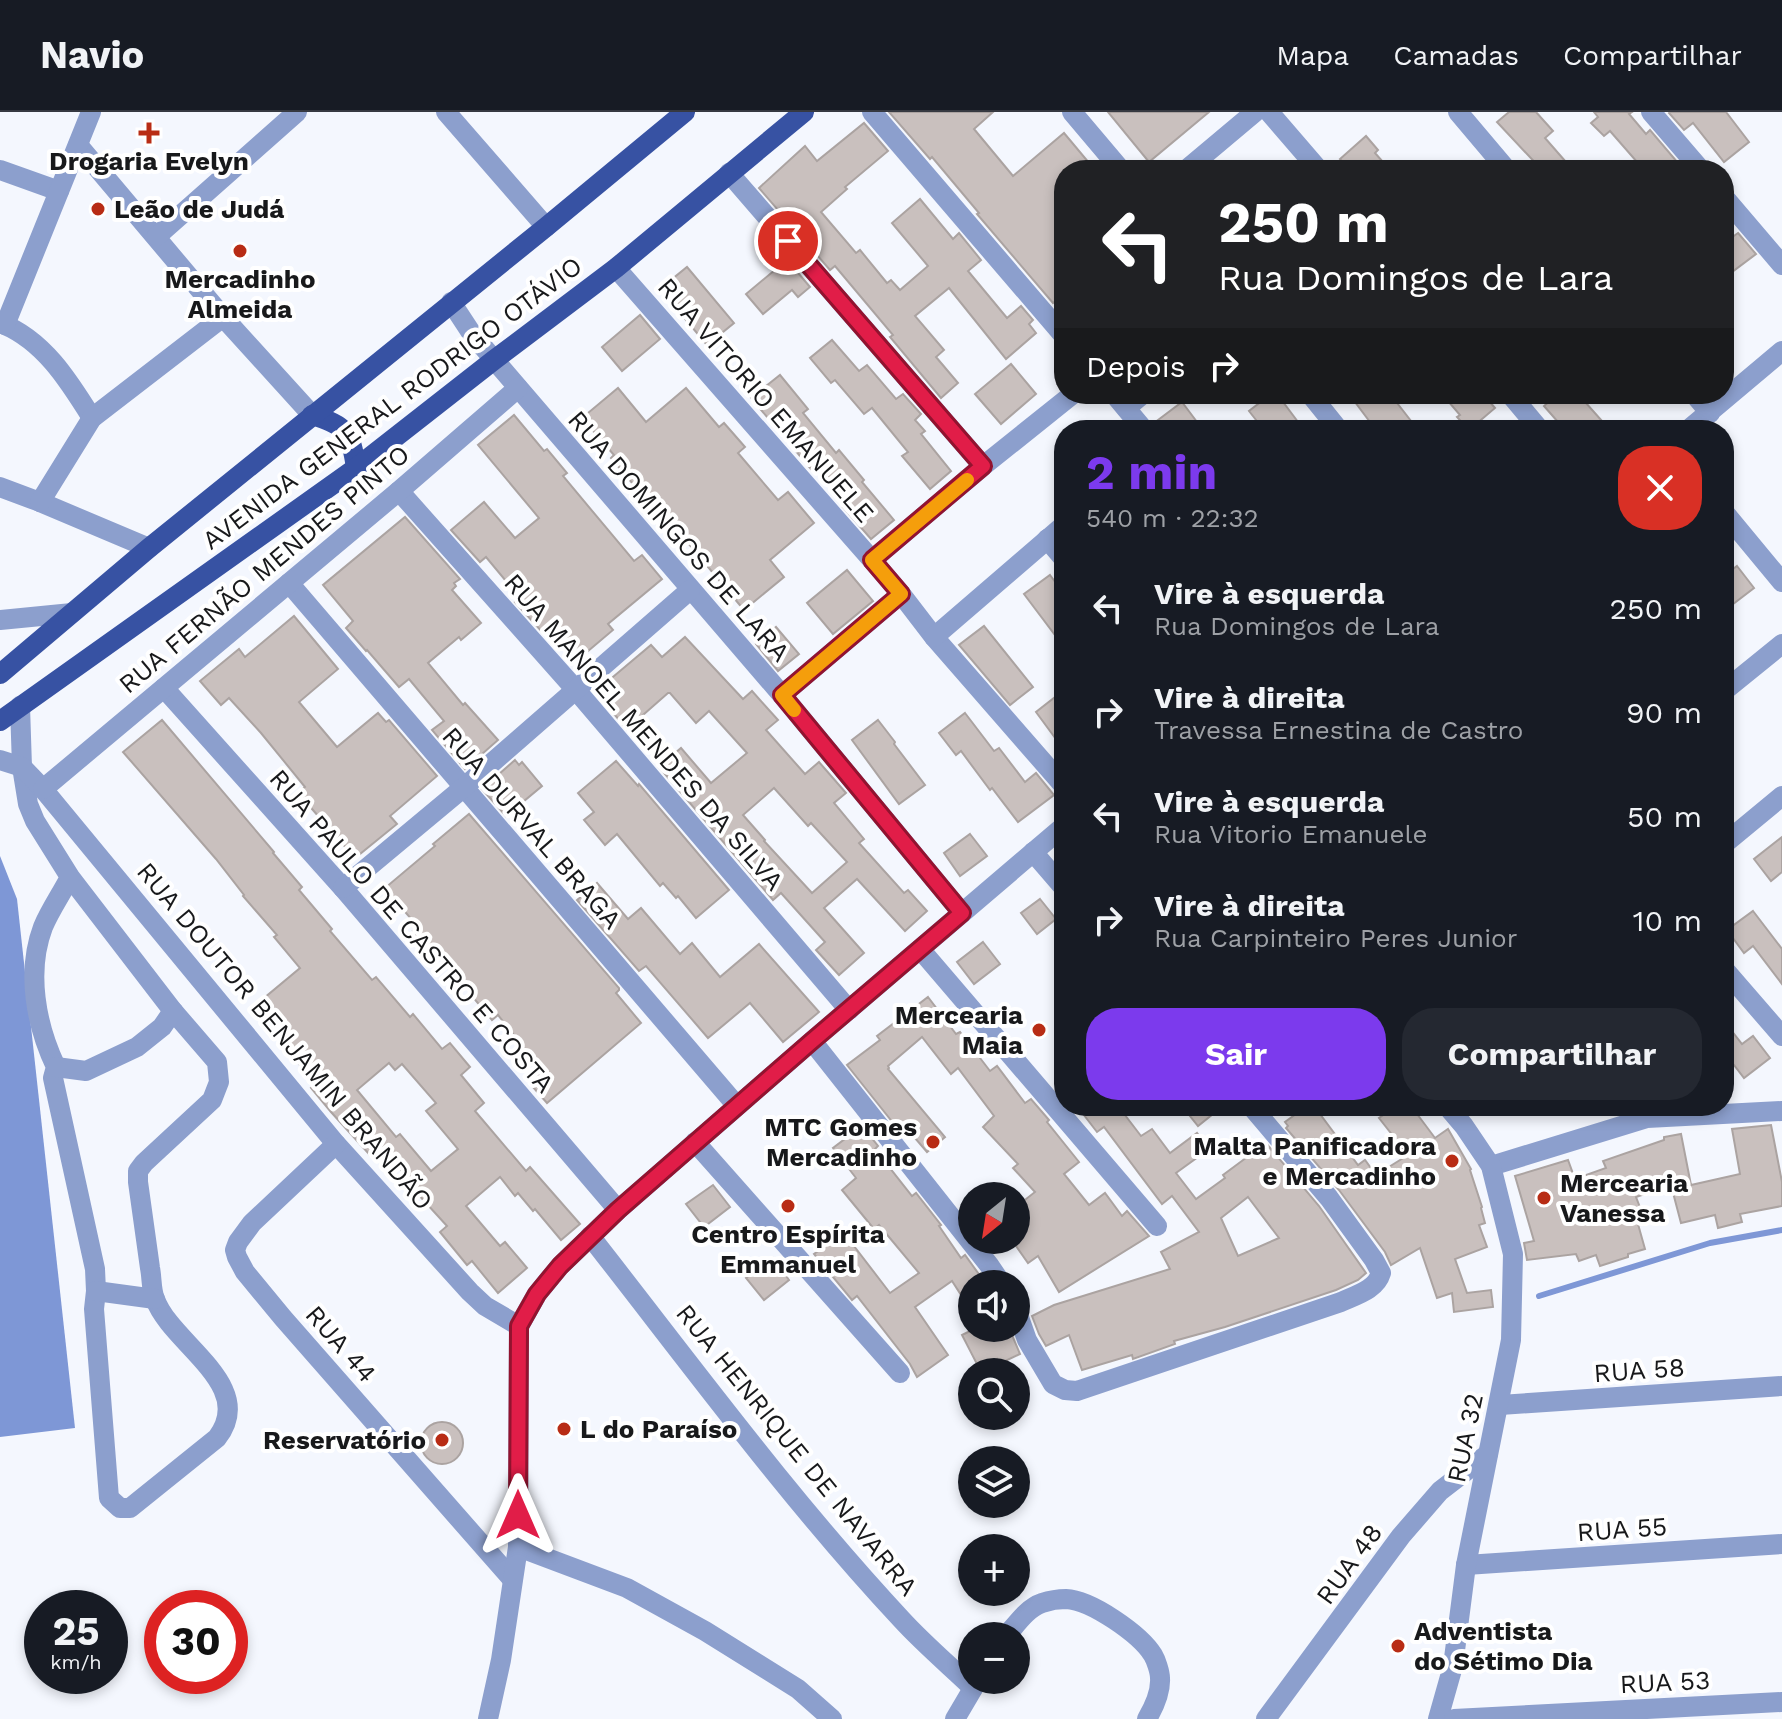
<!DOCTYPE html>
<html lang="pt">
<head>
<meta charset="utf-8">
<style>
	body { margin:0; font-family:"Work Sans",sans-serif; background:#242831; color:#f1f3f6; height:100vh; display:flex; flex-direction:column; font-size:30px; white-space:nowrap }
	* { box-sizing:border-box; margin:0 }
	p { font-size:26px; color:#9ea1a6 }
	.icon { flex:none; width:44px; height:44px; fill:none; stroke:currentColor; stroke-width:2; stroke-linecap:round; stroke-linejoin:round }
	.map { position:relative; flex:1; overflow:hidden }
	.details { position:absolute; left:1054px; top:308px; width:680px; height:696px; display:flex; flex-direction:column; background:#171b24; border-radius:32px; box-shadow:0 4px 12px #0003 }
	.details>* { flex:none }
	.hud { position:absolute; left:1054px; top:48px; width:680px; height:244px; border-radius:32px; box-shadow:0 4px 12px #0003; background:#202124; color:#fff; overflow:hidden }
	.needle { width:52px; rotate:210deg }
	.buttons { position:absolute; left:958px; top:1070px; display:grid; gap:16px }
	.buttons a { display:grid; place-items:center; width:72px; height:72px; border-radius:50%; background:#171b24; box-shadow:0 4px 12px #0003; font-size:40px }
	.speed { position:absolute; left:24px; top:1478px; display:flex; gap:16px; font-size:40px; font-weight:700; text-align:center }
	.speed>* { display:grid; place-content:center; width:104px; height:104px; border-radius:50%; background:#171b24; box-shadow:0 4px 12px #0003; line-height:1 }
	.speed small { font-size:20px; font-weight:400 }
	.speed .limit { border:12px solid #d22; background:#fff; color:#111 }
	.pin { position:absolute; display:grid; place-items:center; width:68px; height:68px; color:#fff; margin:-34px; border:4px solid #fff; border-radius:50%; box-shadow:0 2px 8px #0007 }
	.me { position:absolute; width:88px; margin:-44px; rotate:0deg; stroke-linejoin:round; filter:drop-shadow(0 0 6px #0008) }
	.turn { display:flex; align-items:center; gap:28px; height:168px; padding:0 32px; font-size:36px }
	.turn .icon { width:104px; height:104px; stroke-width:2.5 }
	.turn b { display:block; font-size:56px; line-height:68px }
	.then { display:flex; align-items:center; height:76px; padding:0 32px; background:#0003; gap:16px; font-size:30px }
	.round { display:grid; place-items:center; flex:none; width:84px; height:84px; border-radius:32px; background:#242831 }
	.overview { display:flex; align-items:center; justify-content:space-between; height:136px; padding:0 32px }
	h1 { font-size:48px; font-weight:700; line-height:60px; color:#7c3aed }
	.action { display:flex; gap:16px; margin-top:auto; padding:16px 32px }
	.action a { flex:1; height:92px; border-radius:32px; background:#7c3aed; color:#fff; font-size:32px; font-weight:700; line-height:92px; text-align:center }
	.action a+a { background:#242831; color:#f1f3f6 }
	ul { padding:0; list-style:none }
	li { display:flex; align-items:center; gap:24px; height:104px; padding:0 32px }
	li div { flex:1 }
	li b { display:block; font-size:30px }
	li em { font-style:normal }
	header { display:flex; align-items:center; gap:48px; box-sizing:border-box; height:112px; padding:0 40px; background:#171b24; border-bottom:2px solid #363941 }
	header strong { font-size:38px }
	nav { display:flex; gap:44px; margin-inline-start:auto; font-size:28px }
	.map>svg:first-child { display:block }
</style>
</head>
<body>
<header>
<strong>Navio</strong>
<nav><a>Mapa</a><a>Camadas</a><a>Compartilhar</a></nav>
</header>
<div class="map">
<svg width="1782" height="1607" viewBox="0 0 1782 1607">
	<rect width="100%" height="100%" fill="#f4f7fe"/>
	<path fill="#7e97d6" d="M0,744l17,43 58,529 -75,9z"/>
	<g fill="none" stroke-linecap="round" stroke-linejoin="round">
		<path stroke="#7e97d6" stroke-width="6" d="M1539,1184l171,-53 72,-13"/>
	</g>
	<g fill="#c9c0be" stroke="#aba3a1" stroke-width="2" fill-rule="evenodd">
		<path d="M889,0h104l-19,17 39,47 51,-43 31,37h-31v124l-11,9 -76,-89 2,-1 -47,-56 -2,2z"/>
		<path d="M1108,0h101l-60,50z"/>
		<path d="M1509,0h27l17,19 -8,7 28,32h-31l-45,-48z"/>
		<path d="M1594,0h38l-3,2 17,20 4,-4 34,40h-40l-34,-39 -6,5 -13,-13 7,-6z"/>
		<path d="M1670,0h56l23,30 -25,20 -31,-39 -9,7 -15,-17z"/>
		<path d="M864,11l24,28 -43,36 2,2 -26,23 35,41 4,-3 27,33 4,-3 9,10 28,-24 -36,-43 28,-24 33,40 6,-6 22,27 -13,11 39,47 14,-12 12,14 -4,4 7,9 -30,26 -57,-71 -34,28 29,34 -8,7 22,26 -17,15 -51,-61 3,-2 -58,-69 -5,4 -71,-82 46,-42 12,15z"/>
		<path d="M1366,24l12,14 -3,3 15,17h-40l-10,-11z"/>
		<path d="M1738,121l18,21 -24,18 -8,-10v-19z"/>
		<path d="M787,148l23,27 -12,10 -6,-7 -29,24 -17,-20z"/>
		<path d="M687,155l47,56 -27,22 -47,-56z"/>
		<path d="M640,203l20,24 -38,32 -20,-24z"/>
		<path d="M832,228l27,31 8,-6 29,34 7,-5 18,20 -6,6 10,11 -4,3 30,37 -21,18 -28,-33 6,-4 -36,-44 -8,6 -29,-34 -4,3 -21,-25z"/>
		<path d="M1011,252l25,30 -35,30 -26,-30z"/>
		<path d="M780,263l28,34 -5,4 33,40 3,-3 25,30 -2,2 32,38 -23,19 -28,-32 6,-5 -32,-38 -6,5 -60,-71z"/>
		<path d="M618,276l28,34 40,-34 33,39 5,-4 21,24 -7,6 40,47 10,-8 26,31 -44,37 14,17 -40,33 -81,-97 -3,3 -21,-25 -28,-33 3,-3 -32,-37z"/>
		<path d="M1271,282h6l27,36h-40l-15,-19z"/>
		<path d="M1349,282h41l28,36h-42z"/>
		<path d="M1442,282h41l12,14 -26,22 -12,-13 3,-2z"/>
		<path d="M1558,282h20l32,36h-45l-21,-24z"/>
		<path d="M1182,290l21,28h-46l-3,-7z"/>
		<path d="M514,303l30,36 3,-2 20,24 -4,3 71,85 8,-6 20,24 -54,45 5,6 -38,32 -28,-32 -4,3 -28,-31 5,-4 -34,-41 -6,5 -29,-32 33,-28 31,36 24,-20 -61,-73z"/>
		<path d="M405,405l55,62 -6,4 2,3 -4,4 29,33 -20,17 -2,-3 -31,26 35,42 2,-2 33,37 -33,29 -33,-39 12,-9 -35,-42 -10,8 -32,-37 -1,1 -20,-23 7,-7 -30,-36z"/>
		<path d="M1737,454l17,22 -30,23v-35z"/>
		<path d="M847,458l26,31 -40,33 -26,-31z"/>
		<path d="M1050,463l14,19v53l-40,-53z"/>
		<path d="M294,504l44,53 -39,33 38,45 41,-34 8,9 3,-2 48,56 -47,40 7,8 -42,34 -57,-65 7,-6 -44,-54 -32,-35 -8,7 -21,-24 39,-32 6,8z"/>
		<path d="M984,514l49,61 -23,18 -51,-60z"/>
		<path d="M776,515l23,27 -21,17 -22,-27z"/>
		<path d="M685,525l58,62 9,-8 26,29 -12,10 39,44 14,-12 27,31 -12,10 30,36 -5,4 45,50 4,-3 19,21 -22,20 -48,-52 -33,29 40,45 -25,22 -23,-25 9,-8 -44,-49 -8,7 -114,-133 22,-19 30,35 36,-30 -38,-42 -13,12 -26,-30h-2l-41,36 -32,-37 56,-47 11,12zM774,676l34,38 3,-3 36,39 -35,31 -48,-52 1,-1 -22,-25z"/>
		<path d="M1064,578v60l-28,-38z"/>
		<path d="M965,601l29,38 5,-3 26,34 11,-9 18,22 -36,27 -26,-34 -2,2 -29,-39 -5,4 -17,-22z"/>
		<path d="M162,608l112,132 -1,1 29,34 -3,3 33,39 -2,2 42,49 4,-3 34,40 3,-3 29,35 8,-6 20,24 -9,8 23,28 -9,8 51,60 4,-4 50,57 -19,16 -26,-31 -2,2 -15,-18 -3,3 -15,-19 -34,29 34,40 5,-4 22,26 -29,25 -26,-32 -5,4 -27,-33 7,-6 -31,-34 2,-2 -37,-44 -11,9 -39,-43 -20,-24 5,-4 -64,-76 48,-40 -26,-31 3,-2 -34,-39 1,-1 -28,-36 -93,-107zM389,951l6,7 7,-6 34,39 -10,8 32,38 -27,22 -31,-37 -4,3 -39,-47z"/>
		<path d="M878,608l17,22 -1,2 31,41 -26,19 -47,-64z"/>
		<path d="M515,648l4,5 3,-3 20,24 -36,30 -24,-27z"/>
		<path d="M616,649l22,25 1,-2 90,106 -33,28 -18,-22 -2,2 -13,-15 -3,3 -43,-52 -12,11 -21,-25 10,-8 -16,-19z"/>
		<path d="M469,702l150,174v2l-3,3 25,30 -94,80 -21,-24 12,-10 -13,-20 -27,-34 -6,5 -20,-24 2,-1 -36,-43 -4,3 -21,-24 5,-4 -33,-39 50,-42 -2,-2z"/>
		<path d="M970,722l17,22 -27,20 -16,-23z"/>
		<path d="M1782,725v35l-11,9 -17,-22z"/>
		<path d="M597,771l31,36 13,-11 39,46 12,-11 28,34 39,-33 60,68 -36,30 -33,-39 -42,35 -62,-72 -7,5 -62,-71z"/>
		<path d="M1040,787l16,20 -19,15 -16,-21z"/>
		<path d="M1753,799l29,38v35l-29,-38 -9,7 -17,-23z"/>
		<path d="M983,830l17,22 -26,20 -17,-22z"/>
		<path d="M928,885l28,37 4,-2 30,39 7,-5 28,37 6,-4 18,21 -2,2 32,40 -15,12 25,31 16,-12 17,23 5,-5 22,25 -90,56 -21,-36 -10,7 -12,-17v-39l19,-15 -22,-24 5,-4 -35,-37 11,-11 -36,-48 -7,6 -29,-37 -34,29 1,2 -1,1 57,68 -18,15 -24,-28 -5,5 -51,-64 33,-25 -3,-4z"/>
		<path d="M1724,909l18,23 11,-8 17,22 -26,20 -20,-26z"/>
		<path d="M1077,994h41l23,30 11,-7 18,24 27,-20 12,16 -33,24 20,26 29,-21 -2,-3 43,-32 53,63 47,67 -8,7 -22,10 -111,37 -51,14 1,3 -42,15 -1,-4 -50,15 -13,-35 -23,11 -7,-12 -7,-18 22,-11 116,-36 -9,-17 38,-20 -27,-36 -10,8 -58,-77 -7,5zM1248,1085l31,41 -41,18 -17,-38z"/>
		<path d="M1182,994h41l-25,20z"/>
		<path d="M1307,994h7l44,59 7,-5 11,15 32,-20 -29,-37 17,-12h15l24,32 13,-9 23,40 -1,1 12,37 -1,1 4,15 -6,2 8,22 -32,12 12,34 24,-3 2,17 -39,5 -2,-19 -15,5 -17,-50 -29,17 -6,-13 -46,-62 -53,-62 2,-2 -3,-4z"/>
		<path d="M1771,1013l11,57v24l-42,8 2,8 -24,6 -3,-13 -34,8 -10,-38 -35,12 7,18 -7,2 9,32 -17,5v3l-28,9 -4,-11 -17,6 -3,-7 -49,6 -3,-17 10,-2 -19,-65 53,-16 7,19 31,-11 -3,-7 61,-21v-3l17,-3 10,51 49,-11 -8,-45z"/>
		<path d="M862,1014l16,20 -3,3 37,47 4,-3 25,32 -2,1 22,32 4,-3 21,29h-14v28l-20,-31 -37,26 33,48 -31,22 -7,-13 -53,-68 -5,4 -38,-46 30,-21 46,60 29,-20 -40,-48 -5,4 -32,-39 14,-12 -23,-30z"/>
		<path d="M713,1073l17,22 -26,20 -18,-23z"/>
		<path d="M773,1146l16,22 -25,20 -18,-22z"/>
		<path d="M976,1216h33l11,26 -21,10 -2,-5 -18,9 -17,-33z"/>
		<circle cx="442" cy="1331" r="21"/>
	</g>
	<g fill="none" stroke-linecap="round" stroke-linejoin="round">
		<g stroke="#8c9fcd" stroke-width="20">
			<path d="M446,0l100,115"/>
			<path d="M872,0l192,224"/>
			<path d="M1072,0l49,58"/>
			<path d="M1269,0l50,58"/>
			<path d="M1458,0l49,58"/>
			<path d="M1651,0l50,58"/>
			<path d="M78,33l145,172 89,98"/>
			<path d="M0,58l59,21"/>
			<path d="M1186,58l69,-58"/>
			<path d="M729,61l254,293"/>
			<path d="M1724,85l58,68"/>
			<path d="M157,124l140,-124"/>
			<path d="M616,156l256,292 29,34 33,43 130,149"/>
			<path d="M451,190l21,32 310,361 180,218"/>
			<path d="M0,211c43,16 69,58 92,95"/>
			<path d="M5,213l86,-213"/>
			<path d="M1114,282l30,36"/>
			<path d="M1310,282l29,36"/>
			<path d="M1510,282l30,36"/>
			<path d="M1694,282l16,19"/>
			<path d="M1126,296l17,-14"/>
			<path d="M1688,318l94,-79"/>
			<path d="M0,375l40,15 109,46"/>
			<path d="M399,379l177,199 273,320"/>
			<path d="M40,390l52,-84 131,-101"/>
			<path d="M1724,400l58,70"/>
			<path d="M1047,427l17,20"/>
			<path d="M872,448l111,-94 90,-72"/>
			<path d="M289,471l448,523"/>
			<path d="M0,508l72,-7"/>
			<path d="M934,525l130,-112"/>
			<path d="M164,576l179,200 275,322"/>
			<path d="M1724,579l58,-47"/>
			<path d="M782,583l119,-101"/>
			<path d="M20,594l2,61 6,37 7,17 35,56 103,134 44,51 2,20 -7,18 -68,63 -6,8v11c4,29 8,57 12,86 2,9 1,22 5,31 16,45 103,86 62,139l-87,70h-10l-11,-10 -15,-189 2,-18 -1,-22 -42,-191 3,-11c-20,-42 -30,-95 -13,-140 7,-17 19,-34 27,-50"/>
			<path d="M0,648l22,7 21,22 293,355 134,148 15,14 34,20"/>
			<path d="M43,677l356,-298 119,-103"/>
			<path d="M1724,732l58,-48"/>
			<path d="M1033,740l31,36"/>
			<path d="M343,776l120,-100 227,-198"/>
			<path d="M920,837l237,277"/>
			<path d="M1724,857l58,67"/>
			<path d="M812,929l177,224 13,19"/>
			<path d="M56,955l30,4 51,-24 25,-20 11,-16"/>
			<path d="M695,1030l205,231"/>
			<path d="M336,1032l-84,79 -14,19 -3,8 2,7 8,15 38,46 229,261"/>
			<path d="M1491,1054l156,-48 135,-7"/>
			<path d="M590,1124c102,130 200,264 312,384 22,24 48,46 71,68"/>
			<path d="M96,1179l59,8"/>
			<path d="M1016,1197l11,31 26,44 12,6 12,1 264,-89c15,-7 35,-12 40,-29l-7,-13 -45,-62 -78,-92"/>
			<path d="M1500,1293l282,-19"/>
			<path d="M518,1435l109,41 78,43 93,58 34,30"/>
			<path d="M1466,1453l316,-21"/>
			<path d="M1006,1524c10,-11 21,-28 36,-33 6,-2 18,-4 24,-4 25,1 74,35 87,56 3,5 7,17 7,23 1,15 -6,29 -13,41"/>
			<path d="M488,1607l13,-59 17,-113 1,-221 18,-32 23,-28 58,-56 194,-169 252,-215"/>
			<path d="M955,1607l23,-39"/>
			<path d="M1266,1607l135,-183 39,-45 48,-37"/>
			<path d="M1438,1607l15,-53 13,-101 45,-225 2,-86 -22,-88 -27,-40 -17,-20"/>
			<path d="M1454,1607l328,-17"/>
		</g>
		<g stroke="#3752a3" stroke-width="20">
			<path d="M312,303c35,11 39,17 44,53"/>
			<path d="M0,562l149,-126 397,-321 139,-115"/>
			<path d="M0,609l356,-253 138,-108 122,-92 188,-156"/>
		</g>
	</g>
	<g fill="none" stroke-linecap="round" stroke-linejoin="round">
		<g stroke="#92132f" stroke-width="20">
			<path id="route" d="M518,1403l1,-189 18,-32 23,-28 58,-56 194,-169 150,-128 -180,-218 119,-101 -29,-34 111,-94 -195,-225"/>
		</g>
		<use href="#route" stroke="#e11d48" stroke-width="14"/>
		<path stroke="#f59e0b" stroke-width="14" d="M794,598l-12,-15 119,-101 -29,-34 95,-80"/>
	</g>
	<g fill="#b82c15" stroke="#fff" stroke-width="3">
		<path d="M145 9h8v8h8v8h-8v8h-8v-8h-8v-8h8z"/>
		<circle cx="98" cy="97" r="8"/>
		<circle cx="240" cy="139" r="8"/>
		<circle cx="1039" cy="918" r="8"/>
		<circle cx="933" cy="1030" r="8"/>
		<circle cx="1452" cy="1049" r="8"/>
		<circle cx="1544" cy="1086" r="8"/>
		<circle cx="788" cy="1094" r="8"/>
		<circle cx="564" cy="1317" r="8"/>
		<circle cx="442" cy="1328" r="8"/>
		<circle cx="1398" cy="1534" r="8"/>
	</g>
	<g text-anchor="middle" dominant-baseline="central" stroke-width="8" stroke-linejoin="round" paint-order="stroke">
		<g font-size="26" font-weight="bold" fill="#18191b" stroke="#fff" text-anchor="start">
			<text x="149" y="49" text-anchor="middle">Drogaria Evelyn</text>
			<text x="114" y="97">Leão de Judá</text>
			<text x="240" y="167" text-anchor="middle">Mercadinho<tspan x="240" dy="30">Almeida</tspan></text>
			<text x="1023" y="903" text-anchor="end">Mercearia<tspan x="1023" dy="30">Maia</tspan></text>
			<text x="917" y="1015" text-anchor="end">MTC Gomes<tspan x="917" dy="30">Mercadinho</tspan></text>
			<text x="1436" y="1034" text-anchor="end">Malta Panificadora<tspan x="1436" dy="30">e Mercadinho</tspan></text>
			<text x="1560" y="1071">Mercearia<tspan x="1560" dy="30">Vanessa</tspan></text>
			<text x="788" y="1122" text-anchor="middle">Centro Espírita<tspan x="788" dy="30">Emmanuel</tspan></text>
			<text x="580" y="1317">L do Paraíso</text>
			<text x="426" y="1328" text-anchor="end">Reservatório</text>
			<text x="1414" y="1519">Adventista<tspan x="1414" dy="30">do Sétimo Dia</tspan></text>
		</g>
		<g font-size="26" fill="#18191b" stroke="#fff">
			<text transform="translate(766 288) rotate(49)">RUA VITORIO EMANUELE</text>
			<text transform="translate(392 291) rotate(-37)">AVENIDA GENERAL RODRIGO OTÁVIO</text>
			<text transform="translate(679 424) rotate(49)">RUA DOMINGOS DE LARA</text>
			<text transform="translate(264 457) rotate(-40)">RUA FERNÃO MENDES PINTO</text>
			<text transform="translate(644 620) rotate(49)">RUA MANOEL MENDES DA SILVA</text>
			<text transform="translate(532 716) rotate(49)">RUA DURVAL BRAGA</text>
			<text transform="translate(412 819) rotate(49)">RUA PAULO DE CASTRO E COSTA</text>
			<text transform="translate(285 924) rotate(50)">RUA DOUTOR BENJAMIN BRANDÃO</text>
			<text transform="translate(341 1232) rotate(49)">RUA 44</text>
			<text transform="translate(1639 1258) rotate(-4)">RUA 58</text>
			<text transform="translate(1465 1326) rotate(-78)">RUA 32</text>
			<text transform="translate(797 1338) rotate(51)">RUA HENRIQUE DE NAVARRA</text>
			<text transform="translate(1622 1417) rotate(-4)">RUA 55</text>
			<text transform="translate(1349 1452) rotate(-54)">RUA 48</text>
			<text transform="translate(1665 1570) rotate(-3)">RUA 53</text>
		</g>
	</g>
</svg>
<div class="buttons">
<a><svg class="needle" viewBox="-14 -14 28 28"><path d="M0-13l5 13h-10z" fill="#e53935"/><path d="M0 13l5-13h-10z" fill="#9ea1a6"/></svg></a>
<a><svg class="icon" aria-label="sound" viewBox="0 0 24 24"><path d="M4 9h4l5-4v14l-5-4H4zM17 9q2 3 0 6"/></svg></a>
<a><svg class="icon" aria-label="search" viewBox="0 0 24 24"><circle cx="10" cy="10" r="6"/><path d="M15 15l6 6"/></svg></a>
<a><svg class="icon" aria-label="layers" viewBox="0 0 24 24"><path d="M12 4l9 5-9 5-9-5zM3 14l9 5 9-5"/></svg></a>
<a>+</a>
<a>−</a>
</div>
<div class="speed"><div>25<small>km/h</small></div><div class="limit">30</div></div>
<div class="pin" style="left:788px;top:129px;background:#d93025"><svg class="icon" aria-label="arrive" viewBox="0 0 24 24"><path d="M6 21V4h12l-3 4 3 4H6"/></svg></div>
<svg class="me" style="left:518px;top:1403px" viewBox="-20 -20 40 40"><path d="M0-17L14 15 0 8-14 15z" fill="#e11d48" stroke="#fff" stroke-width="4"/></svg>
<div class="hud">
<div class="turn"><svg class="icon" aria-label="left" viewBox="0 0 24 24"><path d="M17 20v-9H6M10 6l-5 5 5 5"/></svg><div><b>250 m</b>Rua Domingos de Lara</div></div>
<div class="then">Depois<svg class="icon" aria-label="right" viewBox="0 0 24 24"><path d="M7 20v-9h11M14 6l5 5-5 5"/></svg></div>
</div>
<section class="details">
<div class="overview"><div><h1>2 min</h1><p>540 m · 22:32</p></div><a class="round" style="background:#d93025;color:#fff"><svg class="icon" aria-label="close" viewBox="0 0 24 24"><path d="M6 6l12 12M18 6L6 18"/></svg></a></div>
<ul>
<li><svg class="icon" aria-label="left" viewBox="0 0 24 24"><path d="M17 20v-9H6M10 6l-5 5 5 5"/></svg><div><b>Vire à esquerda</b><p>Rua Domingos de Lara</p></div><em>250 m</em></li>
<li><svg class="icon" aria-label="right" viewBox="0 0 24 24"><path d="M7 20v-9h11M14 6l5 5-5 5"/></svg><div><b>Vire à direita</b><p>Travessa Ernestina de Castro</p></div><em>90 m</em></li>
<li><svg class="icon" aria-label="left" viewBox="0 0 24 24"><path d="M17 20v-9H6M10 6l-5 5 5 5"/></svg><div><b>Vire à esquerda</b><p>Rua Vitorio Emanuele</p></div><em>50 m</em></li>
<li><svg class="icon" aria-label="right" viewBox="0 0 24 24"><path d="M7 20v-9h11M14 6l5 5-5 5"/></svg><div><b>Vire à direita</b><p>Rua Carpinteiro Peres Junior</p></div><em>10 m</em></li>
</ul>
<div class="action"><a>Sair</a><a>Compartilhar</a></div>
</section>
</div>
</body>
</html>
